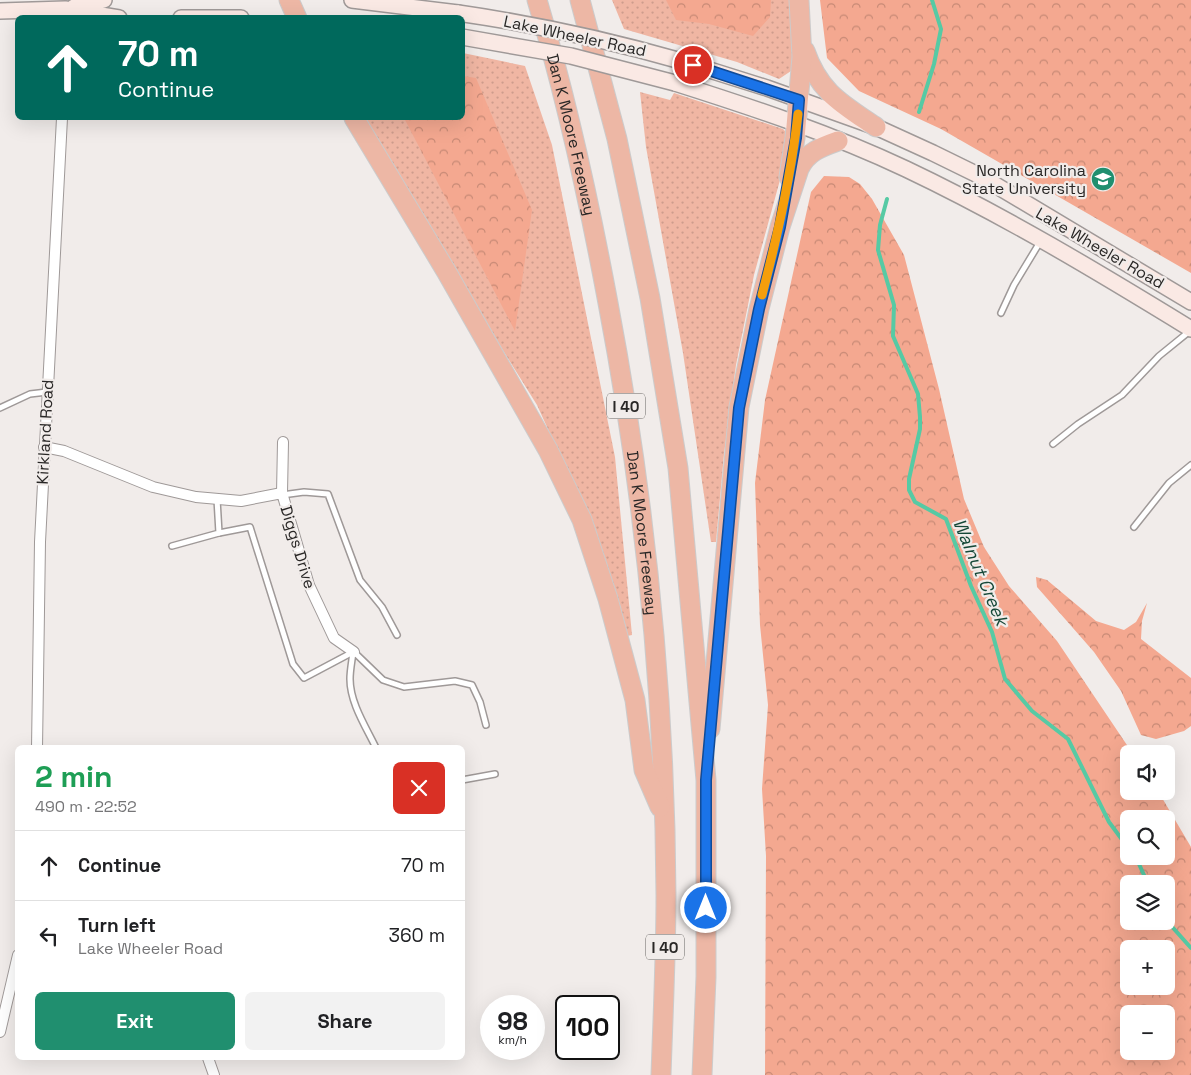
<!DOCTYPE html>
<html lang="en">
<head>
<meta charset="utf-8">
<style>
	body { margin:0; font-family:"Space Grotesk",sans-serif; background:#f2f2f2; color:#202124; height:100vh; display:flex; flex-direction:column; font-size:19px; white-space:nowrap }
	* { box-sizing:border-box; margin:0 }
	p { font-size:16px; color:#757577 }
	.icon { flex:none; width:28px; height:28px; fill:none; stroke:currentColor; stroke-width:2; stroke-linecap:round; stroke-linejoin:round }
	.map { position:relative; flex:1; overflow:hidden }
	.details { position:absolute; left:15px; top:745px; width:450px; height:315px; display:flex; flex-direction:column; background:#fff; border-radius:8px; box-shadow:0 5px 20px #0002 }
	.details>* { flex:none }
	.guide { position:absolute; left:15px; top:15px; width:450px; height:105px; border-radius:8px; box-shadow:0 5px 20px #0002; background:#00695c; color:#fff; overflow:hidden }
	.tools { position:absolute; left:1120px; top:745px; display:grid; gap:10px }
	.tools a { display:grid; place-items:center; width:55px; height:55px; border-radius:8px; background:#fff; box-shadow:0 5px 20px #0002; font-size:25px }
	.speed { position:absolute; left:480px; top:995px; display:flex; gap:10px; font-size:25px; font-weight:700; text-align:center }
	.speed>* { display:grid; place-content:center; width:65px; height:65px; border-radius:50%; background:#fff; box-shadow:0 5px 20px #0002; line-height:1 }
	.speed small { font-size:12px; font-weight:400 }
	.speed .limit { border:2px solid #111; border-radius:8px; background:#fff; color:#111 }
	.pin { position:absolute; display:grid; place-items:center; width:42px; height:42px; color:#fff; margin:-21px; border:2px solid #fff; border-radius:50%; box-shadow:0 1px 5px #0007 }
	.me { position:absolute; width:55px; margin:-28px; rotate:0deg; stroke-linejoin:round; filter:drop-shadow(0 0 4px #0008) }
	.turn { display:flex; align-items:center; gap:18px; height:105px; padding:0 20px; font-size:22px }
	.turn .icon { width:65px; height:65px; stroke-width:2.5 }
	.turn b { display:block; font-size:35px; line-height:42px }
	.round { display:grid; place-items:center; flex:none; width:52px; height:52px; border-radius:8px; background:#f2f2f2 }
	.summary { display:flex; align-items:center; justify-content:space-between; height:85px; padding:0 20px }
	h1 { font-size:30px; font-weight:800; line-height:38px; color:#1e9e55 }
	.action { display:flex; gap:10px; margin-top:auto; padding:10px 20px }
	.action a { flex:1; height:58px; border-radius:8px; background:#208f6f; color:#fff; font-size:20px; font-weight:800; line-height:58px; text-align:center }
	.action a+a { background:#f2f2f2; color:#202124 }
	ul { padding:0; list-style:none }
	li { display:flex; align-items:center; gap:15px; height:70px; padding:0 20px; border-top:1px solid #e0e0e0 }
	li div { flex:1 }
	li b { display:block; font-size:19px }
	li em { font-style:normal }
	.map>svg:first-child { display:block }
</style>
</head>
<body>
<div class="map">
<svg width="1191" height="1075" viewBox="0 0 1191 1075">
	<defs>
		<pattern id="grass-dots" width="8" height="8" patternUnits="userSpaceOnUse" patternTransform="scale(1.25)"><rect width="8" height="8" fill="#f0b6a3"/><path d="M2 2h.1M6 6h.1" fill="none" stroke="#ce9c8c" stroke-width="1.8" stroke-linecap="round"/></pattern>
		<pattern id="forest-crowns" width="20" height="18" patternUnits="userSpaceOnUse" patternTransform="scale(1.25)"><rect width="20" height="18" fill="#f4a890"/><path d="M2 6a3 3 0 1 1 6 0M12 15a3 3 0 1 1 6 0" fill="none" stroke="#c68975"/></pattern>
	</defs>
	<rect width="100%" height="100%" fill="#f1ecea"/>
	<g fill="url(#grass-dots)">
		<path d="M612,0h180l2,69 -15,10 -42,-17 -113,-33z"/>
		<path d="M463,53l62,13 27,79 63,312 17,178 -5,1 -40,-121 -50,-110 -53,-85 -119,-202h97z"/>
		<path d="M640,92l30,8 4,-7 109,36 5,5 -5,35 -29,106 -18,90 -12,89 -8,88h-5l-28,-189 -37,-206z"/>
	</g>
	<g fill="url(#forest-crowns)" fill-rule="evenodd">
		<path d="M666,0h105l-1,17 -17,19 -44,-12 -33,-4z"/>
		<path d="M820,0h371v273l-250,-144 -82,-38 -32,-33z"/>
		<path d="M463,76l13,2 56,132 -17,121 -111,-213h58z"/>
		<path d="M824,176l25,1 11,7 12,15 32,56 35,134 25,110 20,48 25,39 48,55 76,113h-4v37h29l33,56v228h-426l1,-219 -4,-67 6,-84 -8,-80 -5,-142 10,-83 32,-145 14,-63zM1129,819h37v37h-37zM1129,884h37v37h-37zM1129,949h37v37h-37zM1129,1014h37v37h-37z"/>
		<path d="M1036,577l11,3 49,41 28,9 12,-8 11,-19 -5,18 -1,18 50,39v48l-7,5 -28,8 -15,-4 -20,-44 -27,-39 -57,-65z"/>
	</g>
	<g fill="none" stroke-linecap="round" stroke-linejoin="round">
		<g stroke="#56caa4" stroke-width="4">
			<path d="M919,112l15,-48 7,-35 -9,-29"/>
			<path d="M887,199l-7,26 -2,25 16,55 -1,31 25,58 2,23v12l-11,50v11l6,12 31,17 25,67 21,46 13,47 27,32 36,28 41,83 20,27"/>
			<path d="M1134,856l5,8 9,20"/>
			<path d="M1166,920l25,28"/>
		</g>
		<g stroke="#9f9998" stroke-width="8">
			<g id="service">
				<path d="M1001,313l13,-28 26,-43"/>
				<path d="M0,408l30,-14 17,-2"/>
				<path d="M1053,444l25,-20 44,-29 37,-39 32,-26"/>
				<path d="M282,495l22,-3 24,2 32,86 22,27 15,28"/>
				<path d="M1134,527l35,-44 22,-18"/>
				<path d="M219,533l31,-6 43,137 11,14 49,-26"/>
				<path d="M172,546l47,-13 -2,-34"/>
				<path d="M353,652c-1,9 -3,18 -3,27 0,24 16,48 26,69"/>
				<path d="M354,652l29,28 21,7 51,-6 17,4 8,17 6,23"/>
				<path d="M462,780l33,-6"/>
			</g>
		</g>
		<g stroke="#9f9998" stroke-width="12">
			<g id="minor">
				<path d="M44,447l20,4 89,36 43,10 45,4 41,-8 27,92 25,53 20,14"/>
				<path d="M282,493l1,-51"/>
				<path d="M37,748l3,-206 22,-424"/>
				<path d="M0,1032l18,-77"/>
				<path d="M208,1058l6,17"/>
			</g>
		</g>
		<g stroke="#9f9998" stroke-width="18">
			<g id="secondary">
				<path d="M352,0l106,13"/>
				<path d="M74,7l30,-7"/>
				<path d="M0,11l65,-2 54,9"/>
				<path d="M181,18h60"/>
				<path d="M681,61l86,27 109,39 57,26 49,24 209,125"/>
				<path d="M675,83c79,25 157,51 231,86 99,47 192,103 285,160"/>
			</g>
		</g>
		<g stroke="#cccbcb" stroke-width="21">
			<g id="motorway">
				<path d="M289,0l8,18"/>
				<path id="s1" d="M537,0c30,100 52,201 71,303 37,195 57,393 58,592 0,60 -3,120 -5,180"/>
				<path d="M580,0l37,139 33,159 28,170 28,312v197l-4,98"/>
				<path d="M805,51c14,41 37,53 71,76"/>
				<path d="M354,118l92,153 102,179 34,70 26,79 27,101 9,70 16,37"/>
				<path d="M789,177l6,-39 7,-81 -3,-57"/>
				<path d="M710,729l29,-322 20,-98 21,-82 19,-58c8,-17 22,-22 39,-28"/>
			</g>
		</g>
		<use href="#service" stroke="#fff" stroke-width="5"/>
		<use href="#minor" stroke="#fff" stroke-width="10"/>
		<use href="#secondary" stroke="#fae9e4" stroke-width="15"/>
		<use href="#motorway" stroke="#edb7a5" stroke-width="19"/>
		<g stroke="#9f9998" stroke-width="18" stroke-linecap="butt">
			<g id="secondary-bridge">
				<path d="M458,13c76,11 150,27 223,48"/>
				<path d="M462,37l109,19 104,27"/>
			</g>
		</g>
		<use href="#secondary-bridge" stroke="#fae9e4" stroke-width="15"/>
	</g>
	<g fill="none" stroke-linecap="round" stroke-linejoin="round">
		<g stroke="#114b97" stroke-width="12">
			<path id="route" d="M693,65l106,35 -3,38 -16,89 -21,82 -20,99 -33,372v128"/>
		</g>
		<use href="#route" stroke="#1a73e8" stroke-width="9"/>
		<path stroke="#f59e0b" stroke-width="9" d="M762,295c16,-61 29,-118 36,-181"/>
	</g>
	<defs>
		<g id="university-disc" transform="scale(1.25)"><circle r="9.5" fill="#208f6f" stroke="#f1ecea"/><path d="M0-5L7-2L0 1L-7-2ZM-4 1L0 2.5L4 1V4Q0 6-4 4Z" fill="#fff"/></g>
	</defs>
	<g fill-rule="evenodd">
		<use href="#university-disc" x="1103" y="179"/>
	</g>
	<g text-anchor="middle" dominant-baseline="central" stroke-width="4.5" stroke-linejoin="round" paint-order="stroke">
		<g fill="#f1ecea" stroke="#656261" stroke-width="1">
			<rect x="607" y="393.5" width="38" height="25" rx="4"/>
			<rect x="646" y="934.5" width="38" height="25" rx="4"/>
		</g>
		<g font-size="15" font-weight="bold" fill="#292726">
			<text x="626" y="406">I 40</text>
			<text x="665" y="947">I 40</text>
		</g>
		<g font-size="16" fill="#292726" stroke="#f1ecea">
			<text transform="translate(575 36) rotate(12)">Lake Wheeler Road</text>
			<text stroke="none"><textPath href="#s1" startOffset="139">Dan K Moore Freeway</textPath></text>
			<text transform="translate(1100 248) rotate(30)">Lake Wheeler Road</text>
			<text transform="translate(45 432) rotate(-87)">Kirkland Road</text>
			<text stroke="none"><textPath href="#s1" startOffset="544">Dan K Moore Freeway</textPath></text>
			<text transform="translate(298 547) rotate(73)">Diggs Drive</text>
		</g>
		<g font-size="16" fill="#292726" stroke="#f1ecea" text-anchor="end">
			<text x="1086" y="170">North Carolina<tspan x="1086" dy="18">State University</tspan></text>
		</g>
		<g font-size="18" font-style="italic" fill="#164838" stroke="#f1ecea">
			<text transform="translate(981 572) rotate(67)">Walnut Creek</text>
		</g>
	</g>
</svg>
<div class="tools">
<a><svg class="icon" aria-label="sound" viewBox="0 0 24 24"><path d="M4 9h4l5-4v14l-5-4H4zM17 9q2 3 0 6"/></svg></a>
<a><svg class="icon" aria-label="search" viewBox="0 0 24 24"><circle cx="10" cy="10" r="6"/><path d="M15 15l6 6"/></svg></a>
<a><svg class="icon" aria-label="layers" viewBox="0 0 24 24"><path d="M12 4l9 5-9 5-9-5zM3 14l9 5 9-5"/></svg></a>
<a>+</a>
<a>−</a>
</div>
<div class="speed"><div>98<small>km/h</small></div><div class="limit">100</div></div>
<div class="pin" style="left:693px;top:65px;background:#d93025"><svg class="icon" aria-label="arrive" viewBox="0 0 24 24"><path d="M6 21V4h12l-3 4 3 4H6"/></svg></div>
<svg class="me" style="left:706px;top:908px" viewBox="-20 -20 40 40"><circle r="17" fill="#1a73e8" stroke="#fff" stroke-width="3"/><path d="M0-11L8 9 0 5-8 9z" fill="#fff"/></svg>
<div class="guide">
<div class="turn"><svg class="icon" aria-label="ahead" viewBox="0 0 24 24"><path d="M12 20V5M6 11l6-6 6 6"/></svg><div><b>70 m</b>Continue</div></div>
</div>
<section class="details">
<div class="summary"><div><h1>2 min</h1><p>490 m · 22:52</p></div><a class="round" style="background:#d93025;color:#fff"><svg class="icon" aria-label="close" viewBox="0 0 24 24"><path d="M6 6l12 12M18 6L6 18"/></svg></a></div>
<ul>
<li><svg class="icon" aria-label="ahead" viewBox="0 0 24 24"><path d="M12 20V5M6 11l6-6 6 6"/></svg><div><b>Continue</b></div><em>70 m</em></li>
<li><svg class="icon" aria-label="left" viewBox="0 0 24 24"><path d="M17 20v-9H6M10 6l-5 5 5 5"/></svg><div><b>Turn left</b><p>Lake Wheeler Road</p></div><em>360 m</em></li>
</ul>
<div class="action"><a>Exit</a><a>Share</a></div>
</section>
</div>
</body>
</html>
